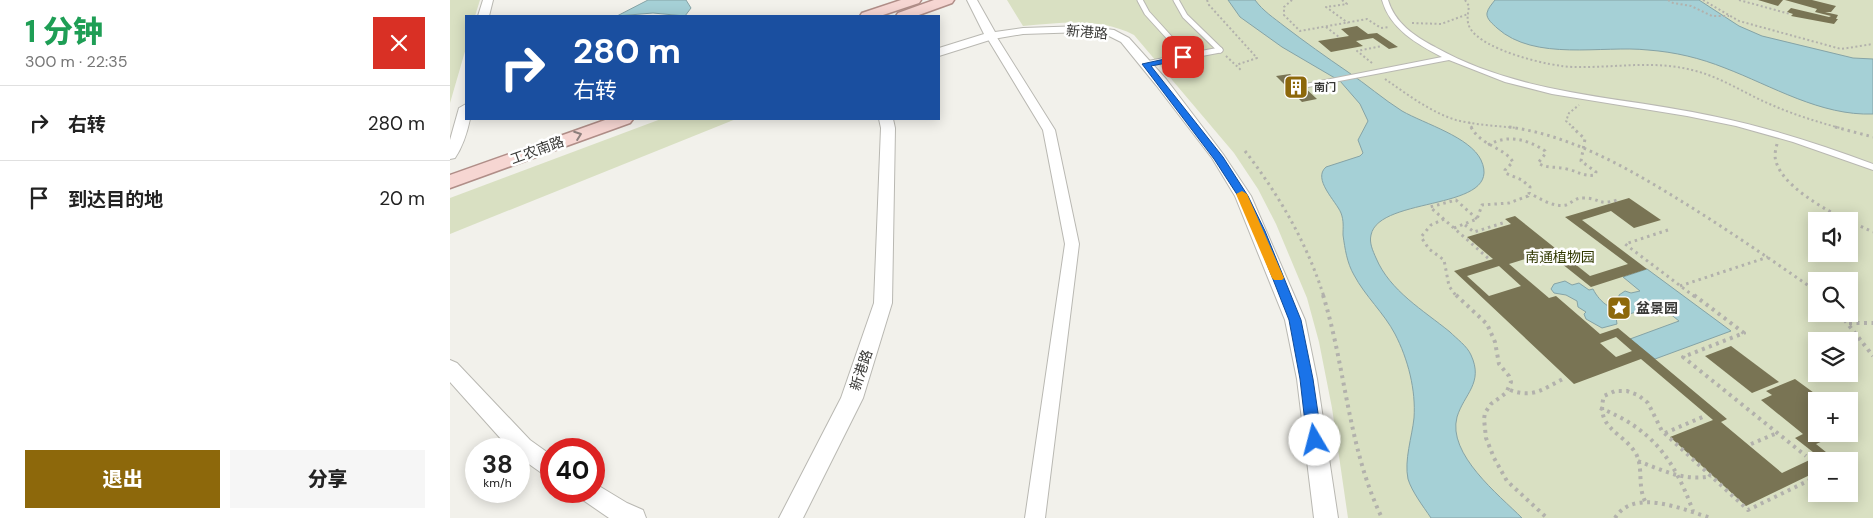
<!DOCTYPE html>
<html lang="zh">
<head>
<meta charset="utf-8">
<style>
	body { margin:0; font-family:"DM Sans","Noto Sans SC",sans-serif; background:#f6f6f6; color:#222; height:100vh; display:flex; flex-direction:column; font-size:19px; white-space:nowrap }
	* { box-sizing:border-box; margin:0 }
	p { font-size:16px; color:#767676 }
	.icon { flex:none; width:28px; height:28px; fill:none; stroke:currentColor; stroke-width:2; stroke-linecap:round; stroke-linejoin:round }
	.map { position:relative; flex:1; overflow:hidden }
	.drawer { display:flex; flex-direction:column; background:#fff; width:450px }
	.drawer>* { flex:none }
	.banner { position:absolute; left:15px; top:15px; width:475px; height:105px; border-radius:0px; box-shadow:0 2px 12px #0003; background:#1a4fa0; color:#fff; overflow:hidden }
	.controls { position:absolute; left:1358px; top:212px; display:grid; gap:10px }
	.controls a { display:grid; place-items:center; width:50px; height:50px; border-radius:0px; background:#fff; box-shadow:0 2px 12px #0003; font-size:25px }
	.speed { position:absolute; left:15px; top:438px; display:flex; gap:10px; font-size:25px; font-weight:700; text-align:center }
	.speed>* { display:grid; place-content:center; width:65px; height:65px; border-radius:50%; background:#fff; box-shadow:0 2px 12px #0003; line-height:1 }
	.speed small { font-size:12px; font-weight:400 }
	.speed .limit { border:8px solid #d22; background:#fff; color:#111 }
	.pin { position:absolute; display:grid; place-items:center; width:42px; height:42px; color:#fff; margin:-21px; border-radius:10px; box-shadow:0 2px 8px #0006 }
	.me { position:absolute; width:55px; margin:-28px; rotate:352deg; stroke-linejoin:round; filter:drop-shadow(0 0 4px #0008) }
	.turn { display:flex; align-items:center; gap:18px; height:105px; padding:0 25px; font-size:22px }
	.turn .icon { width:65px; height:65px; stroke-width:2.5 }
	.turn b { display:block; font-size:35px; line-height:42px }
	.round { display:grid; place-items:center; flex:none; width:52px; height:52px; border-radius:0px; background:#f6f6f6 }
	.headline { display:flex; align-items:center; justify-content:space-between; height:85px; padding:0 25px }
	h1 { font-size:30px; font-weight:800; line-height:38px; color:#1e9e55 }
	.button { display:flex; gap:10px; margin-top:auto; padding:10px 25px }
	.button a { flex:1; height:58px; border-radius:0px; background:#8d680b; color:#fff; font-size:20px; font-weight:800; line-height:58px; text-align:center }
	.button a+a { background:#f6f6f6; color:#222 }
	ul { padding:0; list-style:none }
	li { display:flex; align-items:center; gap:15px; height:75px; padding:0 25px; border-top:1px solid #e0e0e0 }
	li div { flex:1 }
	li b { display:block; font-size:19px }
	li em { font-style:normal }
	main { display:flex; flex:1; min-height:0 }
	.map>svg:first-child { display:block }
</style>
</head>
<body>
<main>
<section class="drawer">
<div class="headline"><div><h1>1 分钟</h1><p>300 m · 22:35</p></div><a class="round" style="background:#d93025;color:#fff"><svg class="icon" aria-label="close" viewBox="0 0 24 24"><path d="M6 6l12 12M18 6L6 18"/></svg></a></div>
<ul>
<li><svg class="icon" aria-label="right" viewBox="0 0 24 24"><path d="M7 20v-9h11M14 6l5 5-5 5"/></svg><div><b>右转</b></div><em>280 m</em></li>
<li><svg class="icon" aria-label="arrive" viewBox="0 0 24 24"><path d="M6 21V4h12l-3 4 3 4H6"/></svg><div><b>到达目的地</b></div><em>20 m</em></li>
</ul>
<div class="button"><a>退出</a><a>分享</a></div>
</section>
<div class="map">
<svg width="1423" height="518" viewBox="0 0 1423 518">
	<rect width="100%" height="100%" fill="#f2f1eb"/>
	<g fill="#d9e0c2" fill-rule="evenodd">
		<path d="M0,0h30l-5,16h-9v32l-16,55z"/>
		<path d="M557,0h866v518h-525l-16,-110 -13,-66 -12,-44 -31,-74 -18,-35 -24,-36 -100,-118c-35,-18 -73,-12 -111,-9zM1366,221h33v33h-33zM1366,281h33v33h-33zM1366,341h33v33h-33zM1366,401h33v33h-33zM1366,461h33v33h-33z"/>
		<path d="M211,119h75l-286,115v-36z"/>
	</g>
	<g fill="#a5d0d6" stroke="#85a3a6">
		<path d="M198,0h38l5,8 -6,8 -32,-3 -36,3z"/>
		<path d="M778,0h27c8,11 19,18 29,26 21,16 42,31 64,46 18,12 35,27 54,39 23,13 68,26 79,49 24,52 -102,35 -110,75 -2,8 2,16 5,23 14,33 47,52 74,74 7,7 17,14 21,23 13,28 -7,39 -14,62 -10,37 42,78 65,101h-91c-8,-12 -19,-26 -23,-39 -4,-19 4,-42 6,-61 2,-28 -6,-59 -19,-84 -11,-21 -30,-38 -41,-59 -7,-12 -9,-26 -11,-40 0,-8 1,-14 -2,-22 -5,-12 -29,-34 -15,-46l34,-11 3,-3 -5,-13 10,-19 -8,-17 -20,-23 -58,-34 -42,-30z"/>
		<path d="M1045,0h204l40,26 23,10 91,22 20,1v55c-52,2 -101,-28 -148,-46 -25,-10 -50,-16 -77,-18 -46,-5 -113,12 -151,-22 -4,-4 -11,-9 -10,-15 1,-5 5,-9 8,-13z"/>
		<path d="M1197,269l84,62 -76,28 -25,-20 49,-18 -21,-17 -10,1 -13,-3 2,10 -21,5 1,7 -15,4 -16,-9 -2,-5 2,-2 -8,-5 -1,-6 -11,-6 -12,-2 -3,-4 3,-5 11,-3 7,4 7,-2 10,7 4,-1c7,14 20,23 35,22v-6l-9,-6v-4l6,-4 6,2 9,-2 -17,-14z"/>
	</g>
	<g fill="#797454" fill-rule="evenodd">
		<path d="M1308,0h25l-5,6z"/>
		<path d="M1335,0h27l24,6 -5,6h-6l13,3 -2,4h2l-4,5 -43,-8 2,-2 -6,-2 4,-4 38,9 2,-1 -16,-4 2,-3z"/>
		<path d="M907,26l11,8 9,-1 21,14 -9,2 -16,-11 -17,3 7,5 -32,6 -13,-11 31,-5 -8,-7z"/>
		<path d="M840,74l27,25 -15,3 -26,-26z"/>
		<path d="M1179,198l32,22 -27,8 -23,-17 -29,9 65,49 -56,18 -44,-35 -38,12 40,34 7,-2 44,38 18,-6 109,91 -6,3 61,51 36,-17 -23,-18 8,-4 -42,-34 11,-5 -6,-4 29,-12 30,22h-9v33h23l-23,10 21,17h-21v11l-70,34 -76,-69 43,-17 -72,-61 -67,25 -120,-113 39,-12 -26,-22 44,-13 -6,-5 10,-3 75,60 38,-12 -63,-47zM1049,266l22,20 -32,10 -22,-20zM1166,337l16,14 -16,6 -16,-14z"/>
		<path d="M1281,346l48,36 -27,11 -47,-37z"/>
	</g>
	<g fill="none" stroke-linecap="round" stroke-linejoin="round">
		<g stroke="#b9b8b2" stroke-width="7">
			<g id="service">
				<path d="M690,0l7,13 40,44"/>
				<path d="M726,0l9,16 35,34"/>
				<path d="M696,64l74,-14"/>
			</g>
		</g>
		<g stroke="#b9b8b2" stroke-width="2">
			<path id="pedestrian" d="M932,0h6c7,23 26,36 47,47 90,50 184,48 282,70 53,11 105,28 156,47v6l-80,-28 -57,-16 -49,-10 -135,-22 -47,-12 -56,-22 -162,31v-4h3l152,-30c-25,-13 -52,-28 -60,-57z"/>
		</g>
		<g stroke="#b9b8b2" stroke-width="2">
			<path id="minor" d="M541,33l5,3 59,94 24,114 -34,274h-20l40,-274 -22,-114 -57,-94z"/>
		</g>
		<g stroke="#b9b8b2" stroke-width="2">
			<g id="tertiary">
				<path d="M33,0h10l-4,16h-11z"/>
				<path d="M517,0h10l18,32 28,-4 61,-2 30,4 15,8 37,41 57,75 28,42 54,124 12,59 21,139h-24l-17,-139 -12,-59 -50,-124 -23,-38 -56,-73 -35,-43 -14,-7 -23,-3 -61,2 -30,5 -54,17v-8l45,-14z"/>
				<path d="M16,104v15h4c-3,14 -7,27 -15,39l-5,1v-19l9,-32z"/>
				<path d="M429,119h14l2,9 -3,175 -29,95 -60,120h-24l62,-120 33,-95 7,-175z"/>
				<path d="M0,360l7,3 73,77 21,15v22l-8,-3 -24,-17v-8h-9l-60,-67z"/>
				<path d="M144,483l33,20 16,7 3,8h-37l-29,-20 -4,-7h18z"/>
			</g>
		</g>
		<g stroke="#b08e88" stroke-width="3">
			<g id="primary">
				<path d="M451,0h20l-2,3 -39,13h-20l2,-3z"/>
				<path d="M484,0h20l-2,3 -36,13h-20l2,-3z"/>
				<path d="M158,119h25l-3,4 -180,65v-13z"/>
			</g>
		</g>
		<g stroke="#b2b1ac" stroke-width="2" stroke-dasharray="2 2.5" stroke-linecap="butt">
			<path d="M757,0l2,5 48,53 -21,7"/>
			<path d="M842,0l-8,7v8l16,16 67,-12 14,9 8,-1"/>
			<path d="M892,0l5,4 -21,3 22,16"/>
			<path d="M1015,0l4,6c-1,8 -3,15 1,22 12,22 80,39 105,39 39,1 78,-7 117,3 26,6 49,21 73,32 24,11 49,19 75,26"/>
			<path d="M1218,0l5,3 18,3 21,10h17"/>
			<path d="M1253,0l36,21 102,28 32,-5"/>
			<path d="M1289,0l51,14"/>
			<path d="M962,23l29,1 27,-10"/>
			<path d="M876,27l13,10"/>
			<path d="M776,56l16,15"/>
			<path d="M922,63l-15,-12 25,-5"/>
			<path d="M935,79c22,15 45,33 71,41 20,5 42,6 62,8"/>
			<path d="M1019,122l3,6"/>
			<path d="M1124,128l-8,-7 3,-8 10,-8"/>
		</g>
		<g stroke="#b2b1ac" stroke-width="3" stroke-dasharray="2.5 4" stroke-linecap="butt">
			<path d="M1021,127c10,19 33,20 42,35l-8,8v3l17,7 8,7 -1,6c10,5 25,15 37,12 6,-2 10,-8 18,-7 16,0 14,8 33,2"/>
			<path d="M1059,127c60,8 113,38 164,69 49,30 96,62 143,95"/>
			<path d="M1385,127l38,10"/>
			<path d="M1327,144c-1,4 -2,8 -2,12 2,28 51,54 73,65"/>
			<path d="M1038,145c20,-11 39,-6 57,6l1,2 -8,10c9,6 18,3 29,6 10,2 17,8 28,6l1,-3 -15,-11 4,-22 -13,-12"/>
			<path d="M795,151c34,44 62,92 79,146"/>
			<path d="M994,219l-13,6 -10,12 8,12 15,11 5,26 8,11"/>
			<path d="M1027,219l-21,-19 -26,7 59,52"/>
			<path d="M1399,221l24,11"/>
			<path d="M1015,225l9,7 32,-10"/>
			<path d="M1004,228l23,-9 5,-14 27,-2 19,-7 1,-3"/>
			<path d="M1218,230l-43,14 70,53"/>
			<path d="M1230,286l88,-29"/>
		</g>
		<g stroke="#b2b1ac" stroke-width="4" stroke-dasharray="3 4.5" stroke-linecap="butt">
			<path d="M873,295c23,74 25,153 59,223"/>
			<path d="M1006,295l31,29 8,18 4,22 10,12 2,6 -5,11 -15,11 -6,9 -1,6 2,19 8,20 13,23 40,37"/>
			<path d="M1244,295l50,38 -61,24 123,99"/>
			<path d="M1390,314l33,42"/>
			<path d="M1399,323h24"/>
			<path d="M1060,390c24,9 34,-2 55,-12"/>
			<path d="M1150,408c52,21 74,51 93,103"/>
			<path d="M1215,433l40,-17"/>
			<path d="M1301,444l26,-11"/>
			<path d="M1188,461c24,9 47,21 73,15"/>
			<path d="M1195,501c-8,-16 -1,-35 -10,-49 -14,-21 -40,-24 -31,-56l11,-5h12l11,4 10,8 14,28 86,79 68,-33"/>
			<path d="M1165,518c19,-31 69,-8 96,0"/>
		</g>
		<use href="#service" stroke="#fff" stroke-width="5"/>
		<use href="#pedestrian" fill="#fff" fill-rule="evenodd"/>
		<use href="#minor" fill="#fff" fill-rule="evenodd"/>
		<use href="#tertiary" fill="#fff" fill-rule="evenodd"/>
		<use href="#primary" fill="#f6d6d2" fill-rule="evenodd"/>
	</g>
	<defs><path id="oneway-chevron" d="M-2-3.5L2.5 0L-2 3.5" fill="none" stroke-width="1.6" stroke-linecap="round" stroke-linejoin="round" transform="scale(1.25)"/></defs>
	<use stroke="#8e807d" href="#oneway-chevron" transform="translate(128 135) rotate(-20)"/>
	<path fill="#1a73e8" stroke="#114b97" d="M733,55h3v4l-35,7 72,91 25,39 17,35 36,89 12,59 9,61 -2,4 -5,2 -5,-2 -3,-4 -7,-61 -11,-59 -35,-89 -16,-35 -24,-37 -72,-95z"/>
	<path fill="#f59e0b" d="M792,191l5,3 37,84 -2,2h-8l-2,-2 -36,-84z"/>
	<defs>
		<g id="building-square" transform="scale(1.25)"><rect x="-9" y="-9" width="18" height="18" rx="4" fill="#8d680b" stroke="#fff"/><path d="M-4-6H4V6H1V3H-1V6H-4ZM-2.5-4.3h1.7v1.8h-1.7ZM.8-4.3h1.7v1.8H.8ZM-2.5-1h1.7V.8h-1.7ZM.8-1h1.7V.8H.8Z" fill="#fff"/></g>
		<g id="sight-square" transform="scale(1.25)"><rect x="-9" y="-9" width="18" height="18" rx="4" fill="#8d680b" stroke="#fff"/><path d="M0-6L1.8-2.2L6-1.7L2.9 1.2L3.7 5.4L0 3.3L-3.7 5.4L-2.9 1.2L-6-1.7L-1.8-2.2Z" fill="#fff"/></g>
	</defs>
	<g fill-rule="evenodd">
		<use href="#building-square" x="846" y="87"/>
		<use href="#sight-square" x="1169" y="308"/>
	</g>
	<g text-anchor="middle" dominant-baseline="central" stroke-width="5" stroke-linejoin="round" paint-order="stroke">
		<g font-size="11" font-weight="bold" fill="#393937" stroke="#fff" text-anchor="start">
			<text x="864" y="87">南门</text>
		</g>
		<g font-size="14" fill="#393937" stroke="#fff">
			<text transform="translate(637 32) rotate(5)">新港路</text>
			<text transform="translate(87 150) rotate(-20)">工农南路</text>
			<text transform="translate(411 370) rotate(-72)">新港路</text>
		</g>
		<g font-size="14" fill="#303800" stroke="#fff">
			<text x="1110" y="257">南通植物园</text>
		</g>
		<g font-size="14" font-weight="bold" fill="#393937" stroke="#fff" text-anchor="start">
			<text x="1186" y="308">盆景园</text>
		</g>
	</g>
</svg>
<div class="controls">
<a><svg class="icon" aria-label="sound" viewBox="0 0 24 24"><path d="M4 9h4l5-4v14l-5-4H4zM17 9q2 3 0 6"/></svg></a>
<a><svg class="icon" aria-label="search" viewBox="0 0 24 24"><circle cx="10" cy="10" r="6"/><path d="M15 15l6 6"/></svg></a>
<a><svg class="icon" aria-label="layers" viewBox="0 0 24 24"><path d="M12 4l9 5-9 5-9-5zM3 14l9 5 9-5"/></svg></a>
<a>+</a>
<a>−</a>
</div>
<div class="speed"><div>38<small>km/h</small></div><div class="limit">40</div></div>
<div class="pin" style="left:733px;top:57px;background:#d93025"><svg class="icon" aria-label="arrive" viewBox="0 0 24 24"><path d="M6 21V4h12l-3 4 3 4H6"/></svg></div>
<svg class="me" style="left:865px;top:440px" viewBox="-20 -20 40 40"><circle r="19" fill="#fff"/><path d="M0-13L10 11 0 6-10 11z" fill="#1a73e8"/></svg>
<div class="banner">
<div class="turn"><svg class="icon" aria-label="right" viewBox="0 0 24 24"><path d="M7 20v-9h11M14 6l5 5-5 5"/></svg><div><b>280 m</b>右转</div></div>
</div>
</div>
</main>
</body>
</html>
